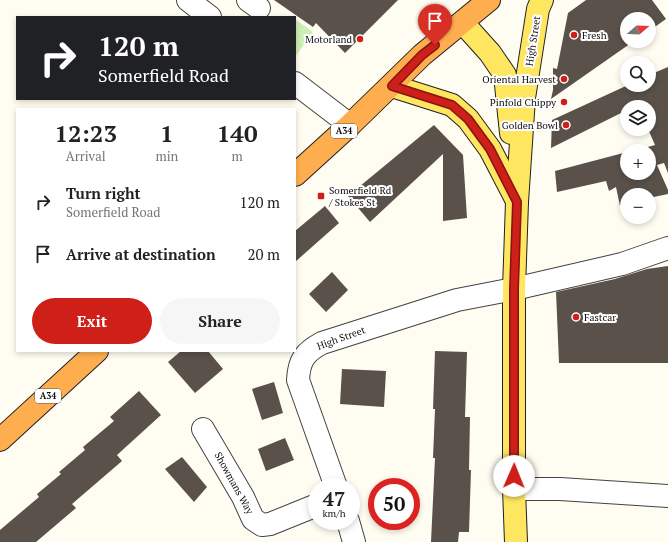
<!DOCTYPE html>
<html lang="en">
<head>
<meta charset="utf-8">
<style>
	body { margin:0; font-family:"PT Serif",serif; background:#f6f6f6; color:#222; height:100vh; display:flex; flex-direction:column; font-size:15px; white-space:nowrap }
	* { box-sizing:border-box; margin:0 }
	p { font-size:13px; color:#767676 }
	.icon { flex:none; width:22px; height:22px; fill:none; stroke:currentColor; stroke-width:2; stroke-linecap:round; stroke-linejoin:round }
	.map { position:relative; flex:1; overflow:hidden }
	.details { position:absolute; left:16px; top:108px; width:280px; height:244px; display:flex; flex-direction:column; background:#fff; border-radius:0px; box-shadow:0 2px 6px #0003 }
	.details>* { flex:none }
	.top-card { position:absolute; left:16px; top:16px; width:280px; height:84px; border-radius:0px; box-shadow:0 2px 6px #0003; background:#202124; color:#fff; overflow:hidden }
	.needle { width:26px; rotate:71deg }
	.controls { position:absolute; left:620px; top:12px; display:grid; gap:8px }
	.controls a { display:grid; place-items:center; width:36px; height:36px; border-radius:50%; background:#fff; box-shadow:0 2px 6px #0003; font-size:20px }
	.speed { position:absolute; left:308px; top:478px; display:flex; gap:8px; font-size:20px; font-weight:700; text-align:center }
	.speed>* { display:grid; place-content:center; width:52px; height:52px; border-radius:50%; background:#fff; box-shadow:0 2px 6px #0003; line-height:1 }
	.speed small { font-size:10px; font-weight:400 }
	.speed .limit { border:6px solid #d22; background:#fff; color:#111 }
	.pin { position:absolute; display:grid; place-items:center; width:34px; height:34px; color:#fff; margin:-41px -17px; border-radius:50% 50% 50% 0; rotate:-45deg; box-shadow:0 0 4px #0007 }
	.pin .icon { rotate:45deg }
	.me { position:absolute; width:44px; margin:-22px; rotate:1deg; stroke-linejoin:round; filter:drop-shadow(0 0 3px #0008) }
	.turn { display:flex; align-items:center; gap:14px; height:84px; padding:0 16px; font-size:18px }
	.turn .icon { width:52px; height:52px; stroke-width:2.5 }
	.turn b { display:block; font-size:28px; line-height:34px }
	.eta { display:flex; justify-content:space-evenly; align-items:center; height:68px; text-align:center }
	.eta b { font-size:24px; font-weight:800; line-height:28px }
	.primary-button { display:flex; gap:8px; margin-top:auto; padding:8px 16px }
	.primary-button a { flex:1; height:46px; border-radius:24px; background:#ce1f19; color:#fff; font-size:16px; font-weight:800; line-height:46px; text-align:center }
	.primary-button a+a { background:#f6f6f6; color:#222 }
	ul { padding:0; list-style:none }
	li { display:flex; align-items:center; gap:12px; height:52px; padding:0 16px }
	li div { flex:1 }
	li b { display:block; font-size:15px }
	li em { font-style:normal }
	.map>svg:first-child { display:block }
</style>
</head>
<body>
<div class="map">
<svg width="668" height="542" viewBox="0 0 668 542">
	<rect width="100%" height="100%" fill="#fffdf1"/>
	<path fill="#cfeeb6" d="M295,19l18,13 -18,25z"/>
	<g fill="#59514a">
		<path d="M274,0h124l-53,53 -29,-30 -3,4z"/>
		<path d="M586,0h66l14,19 -17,12v-12h-22v22h7l-83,58 2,-9v-22l4,1 11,-56z"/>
		<path d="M668,67v106l-4,-10 -7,2 11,25v4l-19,4v-3h-22v9l-7,2 -4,-19 -7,4 -3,-10 -49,11 -2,-21 72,-19v21h22v-22h-16l22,-6 -7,-16h1v-22h-11l-1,-2 -3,2h-7v3l-76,38 1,-28 76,-35h21v-10z"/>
		<path d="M434,125l29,30 4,63 -24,3v-67l-73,68 -22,-26z"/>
		<path d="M325,206l14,17 -44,39v-31z"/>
		<path d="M668,266v97h-109l-3,-71 59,-13 32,-10z"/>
		<path d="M332,272l16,18 -22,22 -17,-18z"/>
		<path d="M181,351h27l15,18 -28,24 -27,-31z"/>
		<path d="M435,351l32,1 -2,65h5l-1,53h2l-2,62h-10l-1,10h-27l4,-84h-2l2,-49h-2z"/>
		<path d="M342,369l44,2 -2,36 -44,-3z"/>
		<path d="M274,382l9,31 -21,7 -10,-31z"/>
		<path d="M139,391l22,24 -44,40 5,6 -50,43 4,4 -40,34h-36v-12l39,-33 -2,-3 24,-20 -2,-2 26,-22 -2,-3 31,-26 -4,-4z"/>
		<path d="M285,438l9,22 -28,11 -8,-22z"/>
		<path d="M182,457l25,30 -13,15 -29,-33z"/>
	</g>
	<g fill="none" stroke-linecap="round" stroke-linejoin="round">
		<g stroke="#424242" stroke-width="24">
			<g id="minor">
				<path d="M188,0l22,17"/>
				<path d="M248,0l11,8"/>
				<path d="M295,83l55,42"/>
				<path d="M203,429l40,68 10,22 9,6 8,-1 47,-19"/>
				<path d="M336,487l-38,-107c1,-20 7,-28 24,-37l135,-43 57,-11 108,-25 46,-16"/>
				<path d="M514,489h46l108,7"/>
				<path d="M348,521l6,21"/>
			</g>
		</g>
		<g stroke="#202020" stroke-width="24">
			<g id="major">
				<path d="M463,23l27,30 15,22 6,58"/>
				<path d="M392,86l60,19 16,14 22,30 27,52"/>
				<path d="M516,542l-2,-53v-200l3,-87 7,-104 14,-89 4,-9"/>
			</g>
		</g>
		<g stroke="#202020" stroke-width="24">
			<g id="highway">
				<path d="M295,175l55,-50 72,-70 67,-55"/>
				<path d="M0,440l97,-89"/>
			</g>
		</g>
		<use href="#minor" stroke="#fff" stroke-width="22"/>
		<use href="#major" stroke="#ffe661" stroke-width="22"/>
		<use href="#highway" stroke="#ffae4f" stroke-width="22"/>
	</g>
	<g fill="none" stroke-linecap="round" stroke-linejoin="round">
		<g stroke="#861410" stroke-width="10">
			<path id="route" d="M435,45l-13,10 -30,31 60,19 16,14 22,30 27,53 -3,87v187"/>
		</g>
		<use href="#route" stroke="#ce1f19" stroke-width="7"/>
	</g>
	<g fill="#ce1f19" stroke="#fff" stroke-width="1.5">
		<circle cx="574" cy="35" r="4"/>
		<circle cx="360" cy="39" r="4"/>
		<circle cx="564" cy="79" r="4"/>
		<circle cx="564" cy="102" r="4"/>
		<circle cx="566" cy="125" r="4"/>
		<rect x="317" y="192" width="8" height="8" rx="2"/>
		<circle cx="576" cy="317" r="4"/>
	</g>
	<g text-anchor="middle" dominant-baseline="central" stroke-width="4" stroke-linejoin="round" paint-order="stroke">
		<g fill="#fff" stroke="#575757" stroke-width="1">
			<rect x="331" y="124" width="26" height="14" rx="3"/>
			<rect x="35" y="389" width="26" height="14" rx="3"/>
		</g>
		<g font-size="9" font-weight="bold" fill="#0f0f0f">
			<text x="344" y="131">A34</text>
			<text x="48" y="396">A34</text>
		</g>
		<g font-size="10" fill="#0f0f0f" stroke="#fff" text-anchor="end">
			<text x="582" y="35" text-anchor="start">Fresh</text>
			<text x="352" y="39">Motorland</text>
			<text x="556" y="79">Oriental Harvest</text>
			<text x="556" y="102">Pinfold Chippy</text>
			<text x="558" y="125">Golden Bowl</text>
			<text x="329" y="190" text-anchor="start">Somerfield Rd<tspan x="329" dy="12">/ Stokes St</tspan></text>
			<text x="584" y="317" text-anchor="start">Fastcar</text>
		</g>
		<g font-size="10" fill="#0f0f0f" stroke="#fff">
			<text transform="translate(533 41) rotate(-81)">High Street</text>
			<text transform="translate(341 338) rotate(-20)">High Street</text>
			<text transform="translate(234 483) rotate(61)">Showmans Way</text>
		</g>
	</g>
</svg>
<div class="controls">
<a><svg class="needle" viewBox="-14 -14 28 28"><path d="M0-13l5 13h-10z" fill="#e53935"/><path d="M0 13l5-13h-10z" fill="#767676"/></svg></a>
<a><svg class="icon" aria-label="search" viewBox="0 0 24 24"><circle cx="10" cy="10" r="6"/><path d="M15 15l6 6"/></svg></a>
<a><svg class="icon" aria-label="layers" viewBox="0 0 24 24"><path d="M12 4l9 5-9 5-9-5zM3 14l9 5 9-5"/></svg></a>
<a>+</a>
<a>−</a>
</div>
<div class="speed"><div>47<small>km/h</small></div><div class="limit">50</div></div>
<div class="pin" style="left:435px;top:45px;background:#d93025"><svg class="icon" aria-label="arrive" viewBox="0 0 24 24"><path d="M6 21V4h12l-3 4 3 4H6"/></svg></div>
<svg class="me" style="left:514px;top:476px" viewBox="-20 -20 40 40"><circle r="19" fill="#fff"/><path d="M0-13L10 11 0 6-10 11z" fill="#ce1f19"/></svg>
<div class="top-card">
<div class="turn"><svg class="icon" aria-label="right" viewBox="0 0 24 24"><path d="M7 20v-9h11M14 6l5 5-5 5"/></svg><div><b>120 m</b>Somerfield Road</div></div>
</div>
<section class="details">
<div class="eta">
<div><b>12:23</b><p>Arrival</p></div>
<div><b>1</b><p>min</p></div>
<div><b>140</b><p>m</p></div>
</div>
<ul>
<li><svg class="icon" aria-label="right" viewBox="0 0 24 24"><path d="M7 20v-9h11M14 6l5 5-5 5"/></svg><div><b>Turn right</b><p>Somerfield Road</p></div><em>120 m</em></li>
<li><svg class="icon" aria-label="arrive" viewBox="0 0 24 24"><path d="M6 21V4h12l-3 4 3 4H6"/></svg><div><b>Arrive at destination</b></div><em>20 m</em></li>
</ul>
<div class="primary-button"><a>Exit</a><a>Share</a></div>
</section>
</div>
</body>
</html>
